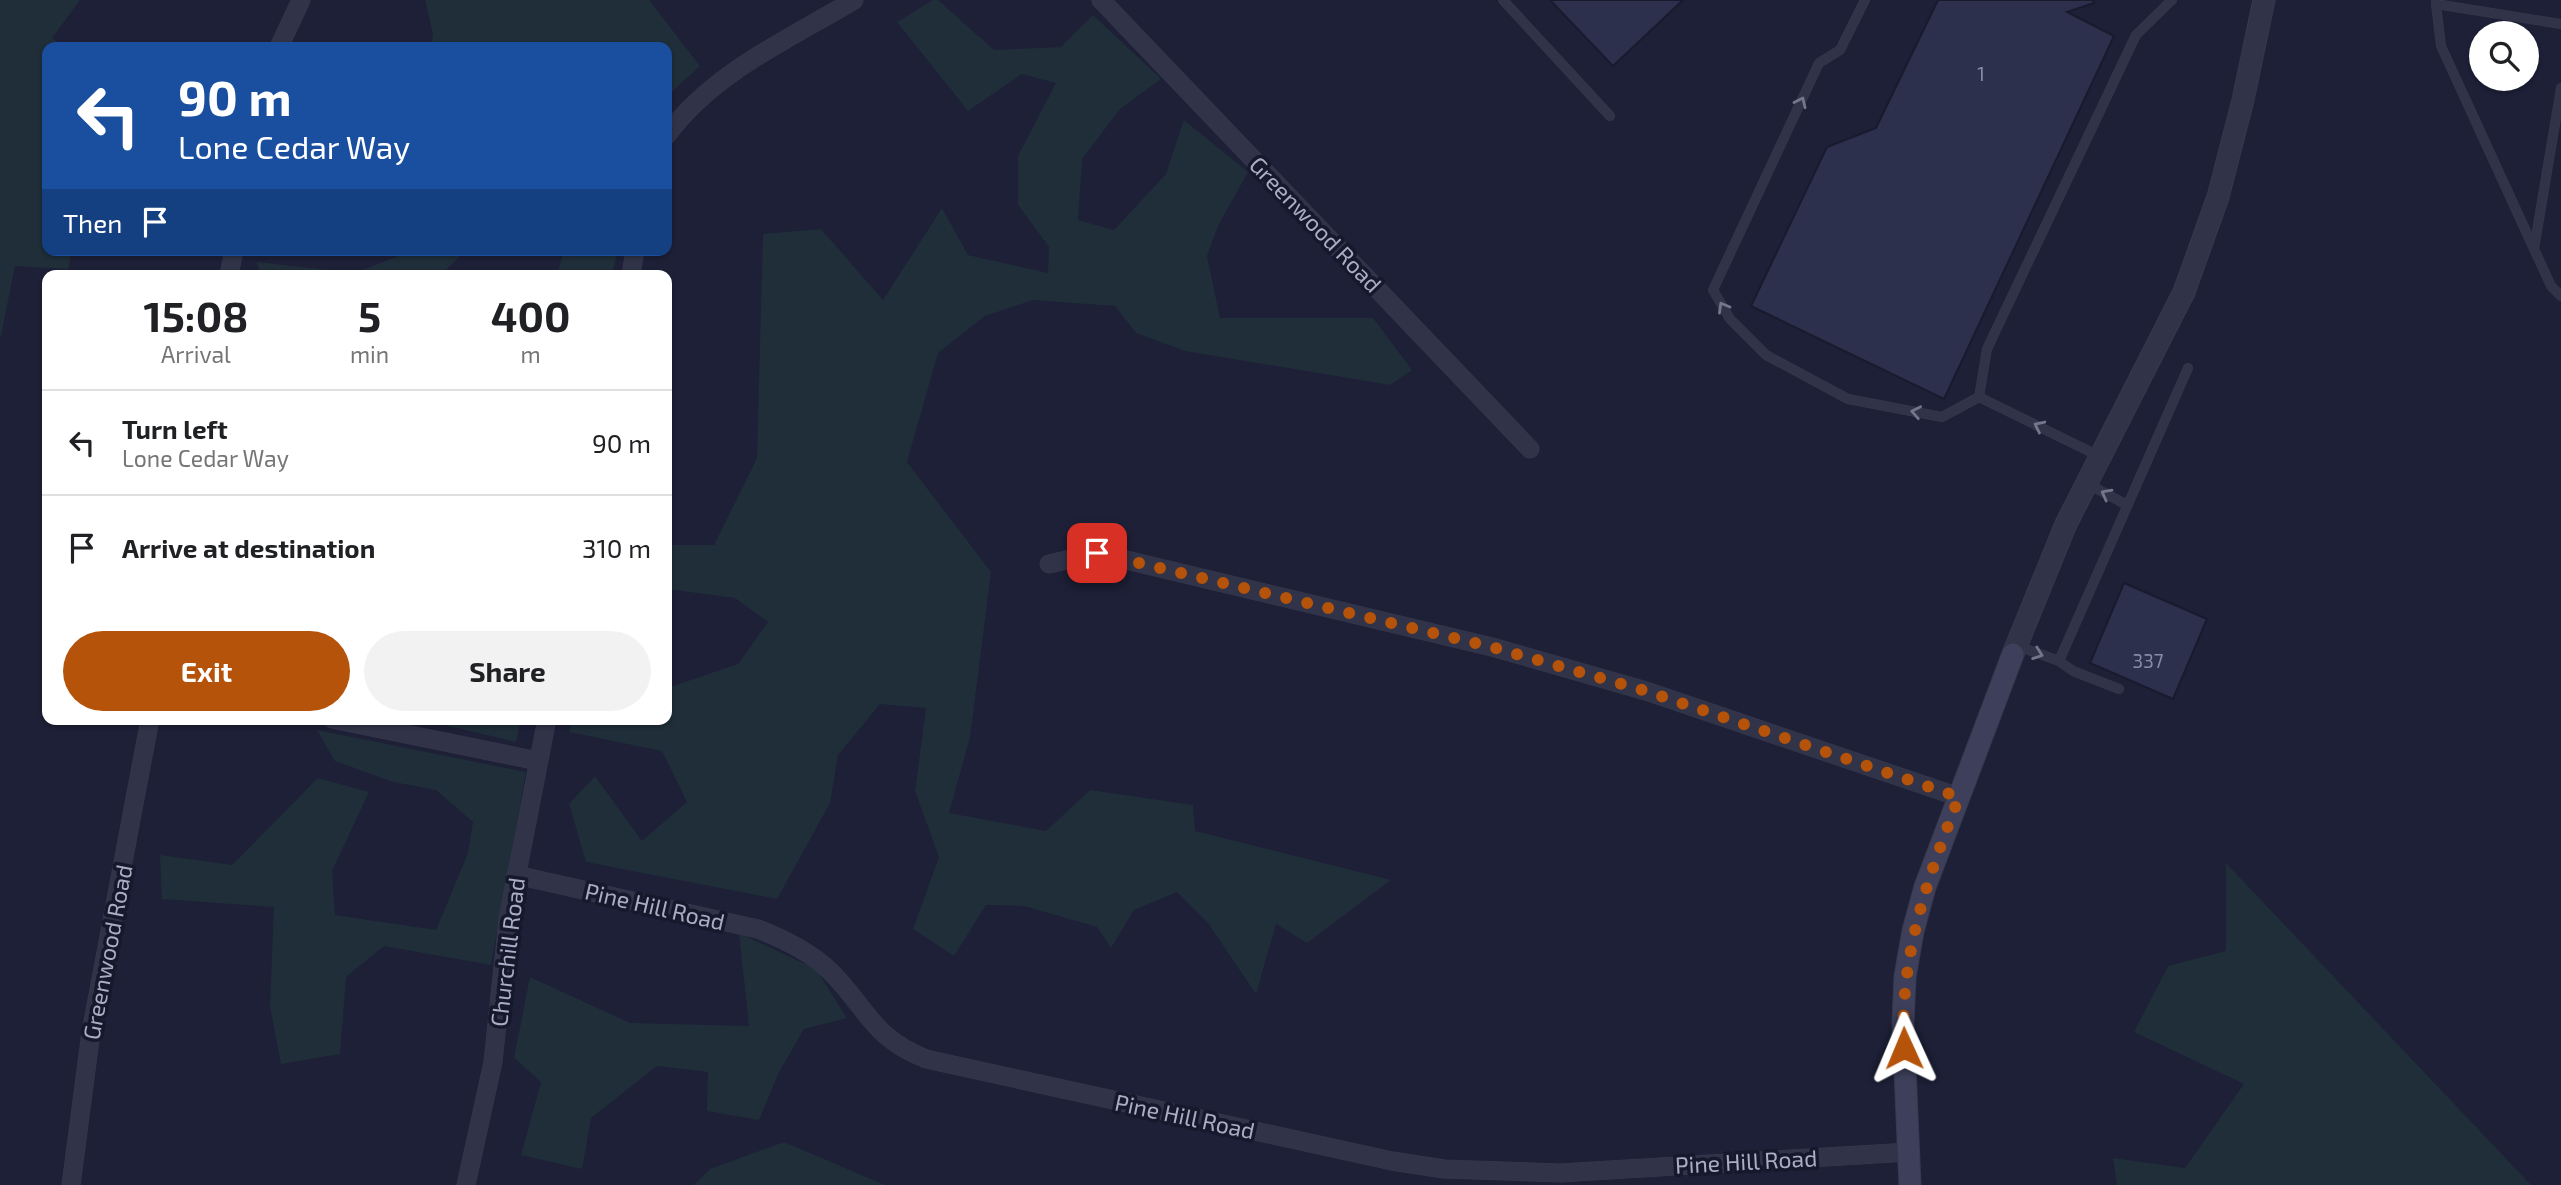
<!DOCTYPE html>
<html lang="en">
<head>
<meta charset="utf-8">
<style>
	body { margin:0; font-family:"Exo 2",sans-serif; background:#f2f2f2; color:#202124; height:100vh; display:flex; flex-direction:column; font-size:26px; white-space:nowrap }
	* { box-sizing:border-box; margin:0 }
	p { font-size:23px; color:#757577 }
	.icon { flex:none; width:38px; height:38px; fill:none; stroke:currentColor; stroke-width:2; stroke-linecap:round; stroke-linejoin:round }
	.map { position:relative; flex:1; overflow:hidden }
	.drawer { position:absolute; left:42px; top:270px; width:630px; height:455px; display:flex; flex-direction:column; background:#fff; border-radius:14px; box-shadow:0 2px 5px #0004 }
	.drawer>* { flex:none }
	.hud { position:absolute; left:42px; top:42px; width:630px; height:214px; border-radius:14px; box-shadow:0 2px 5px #0004; background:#1a4fa0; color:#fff; overflow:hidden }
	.tools { position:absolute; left:2469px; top:21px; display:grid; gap:14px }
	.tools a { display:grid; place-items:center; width:70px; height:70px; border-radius:50%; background:#fff; box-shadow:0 2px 5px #0004; font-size:35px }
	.pin { position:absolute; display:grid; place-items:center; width:60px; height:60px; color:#fff; margin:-30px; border-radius:14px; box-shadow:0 4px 10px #0006 }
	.me { position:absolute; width:77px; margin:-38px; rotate:359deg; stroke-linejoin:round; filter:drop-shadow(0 0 5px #0008) }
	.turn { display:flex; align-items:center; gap:24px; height:147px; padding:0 21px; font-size:32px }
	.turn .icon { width:91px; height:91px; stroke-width:2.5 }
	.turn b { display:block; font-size:49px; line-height:60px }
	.then { display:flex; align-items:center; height:66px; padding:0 21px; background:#0003; gap:14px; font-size:26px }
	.eta { display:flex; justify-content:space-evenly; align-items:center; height:119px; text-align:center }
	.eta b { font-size:42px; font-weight:700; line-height:49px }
	.primary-button { display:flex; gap:14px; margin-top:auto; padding:14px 21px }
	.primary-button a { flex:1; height:80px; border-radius:42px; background:#b45309; color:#fff; font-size:28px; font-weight:700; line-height:80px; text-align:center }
	.primary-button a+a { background:#f2f2f2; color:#202124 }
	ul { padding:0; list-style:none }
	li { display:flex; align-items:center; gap:21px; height:105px; padding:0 21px; border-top:2px solid #e0e0e0 }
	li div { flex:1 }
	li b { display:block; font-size:26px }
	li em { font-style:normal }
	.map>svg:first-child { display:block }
</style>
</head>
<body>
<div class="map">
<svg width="2561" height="1185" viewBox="0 0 2561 1185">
	<rect width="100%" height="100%" fill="#1d2037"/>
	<g fill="#1f2e39">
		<path d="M0,0h80l-28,38 12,9h-17v203h25l-4,19 -53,-3 -15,74z"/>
		<path d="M425,0h224l51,66 -33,30v-49h-236l2,-13z"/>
		<path d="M933,0h5l56,50 67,-3 32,-32 68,64 -41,30 -38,50 -4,61 36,10 52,-56 18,-54 64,52 -30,54 -11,30 13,62h153l39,52 -22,15 -205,-34 -49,-18 -21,-27 -82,-6 -48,16 -47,37 -31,109 84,110 -21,165 -21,76 97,18 44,-41 103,15 2,26 196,49 -84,63 -31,-19 -20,70 -48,-71 -31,-31 -43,18 -23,38 -14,-21 -73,-21 -38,-1 -32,51 -41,-27 26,-72 -24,-66 11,-83 -46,-4 -42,51 -8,48 -53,96 -191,-37 -17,-58 26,-28 47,65 45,-39 -25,-51 -93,-19 4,-13h94v-31l71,-24 30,-42 -33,-24 -68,-9v-44h47l43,-87 6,-224 58,-5 62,71 59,-92 26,47 80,18 1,-26 -31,-42v-49l38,-73 -34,-9 -54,37 -71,-89z"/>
		<path d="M402,250h64l-25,25h-181l-3,-13 98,11 46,-18z"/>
		<path d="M564,250l53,2 -5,23h-55z"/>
		<path d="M419,719h102l-5,23z"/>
		<path d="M317,730l209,42 -35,193 -107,-19 -38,31 -6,77 -59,10 -11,-58 4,-99 -112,-8 -2,-44 72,10 86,-87 51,14 -37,79 3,44 101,15 32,-77 5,-31 -37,-32 -43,-8 -58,-21z"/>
		<path d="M2226,863l305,322h-414l-4,-27 72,10 59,-84 -110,-52 34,-66 58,-15z"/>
		<path d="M739,933l77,36 31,49 -43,11 -25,43 -20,48 -52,-9 1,-39 -51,-6 -66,52 -9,51 -61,-14 20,-73 -27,-24 16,-81 100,46 119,3z"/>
		<path d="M784,1142l101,43h-191l16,-16z"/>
	</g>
	<g fill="#2c304c" stroke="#181b2e" stroke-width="2">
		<path d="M1550,0h133l-70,66z"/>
		<path d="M1938,0h155l1,3 -27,9 47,24 -170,363 -193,-93 76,-159 49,-19z"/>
		<path d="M2124,583l83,36 -34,80 -83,-36z"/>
	</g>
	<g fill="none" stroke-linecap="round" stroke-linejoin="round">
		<g stroke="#373a4e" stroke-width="10">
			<g id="service">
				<path d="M1503,0l107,116"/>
				<path d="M1865,0l-25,50 -21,13 -106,227 17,29 36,36 82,44 94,18 37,-20"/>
				<path d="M2436,0v4l125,20"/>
				<path d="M2436,4l5,42 110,240 10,10"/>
				<path d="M2534,249l27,-161"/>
				<path d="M1979,397l8,-48 149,-314 36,-35"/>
				<path d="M1979,397l120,59"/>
				<path d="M2086,483l41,22"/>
				<path d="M2018,646l41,15"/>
				<path d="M2119,689l-46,-18 -14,-10 129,-293"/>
			</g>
		</g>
		<g stroke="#373a4e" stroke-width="19">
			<g id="minor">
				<path d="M1101,0l429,449"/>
				<path d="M279,47l22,-47"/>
				<path d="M667,135c45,-62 122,-96 187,-135"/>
				<path d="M229,275l5,-25"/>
				<path d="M631,275l4,-25"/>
				<path d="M1049,564l48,-11 395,94 154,44 313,106"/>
				<path d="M332,719l206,42"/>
				<path d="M516,875l242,54c27,11 53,23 74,44 37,38 40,64 94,86l466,102 52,8 116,4 349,-21"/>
				<path d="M71,1185l20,-153 59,-313"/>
				<path d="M466,1185l27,-123 15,-143 39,-200"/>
			</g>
		</g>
		<g stroke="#373a4e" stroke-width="23">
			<path id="tertiary" d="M2013,654l53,-130 118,-232 34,-95 25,-97 21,-100"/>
		</g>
		<g stroke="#373a4e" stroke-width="23">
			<path id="secondary" d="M1910,1185l-7,-162 2,-46 8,-46 12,-44 88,-233"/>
		</g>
		<use href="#service" stroke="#313348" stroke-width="9"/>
		<use href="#minor" stroke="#313348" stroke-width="18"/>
		<use href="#tertiary" stroke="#313348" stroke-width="21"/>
		<use href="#secondary" stroke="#3e405b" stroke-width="21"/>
	</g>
	<defs><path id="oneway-chevron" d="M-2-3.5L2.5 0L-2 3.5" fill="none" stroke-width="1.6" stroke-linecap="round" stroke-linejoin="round" transform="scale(1.75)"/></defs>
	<g stroke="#74768d">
		<use href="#oneway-chevron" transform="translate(1801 102) rotate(-65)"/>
		<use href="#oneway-chevron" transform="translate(1723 307) rotate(-120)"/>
		<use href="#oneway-chevron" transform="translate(1916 412) rotate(-169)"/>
		<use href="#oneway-chevron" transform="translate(2039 426) rotate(-154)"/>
		<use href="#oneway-chevron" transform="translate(2106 494) rotate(-152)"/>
		<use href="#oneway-chevron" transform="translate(2038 654) rotate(20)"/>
	</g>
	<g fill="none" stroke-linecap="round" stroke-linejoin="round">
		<path stroke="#b45309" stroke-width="12" stroke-dasharray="0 21.6" d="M1097,553l395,94 154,44 313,106c-32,83 -60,161 -55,251"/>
	</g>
	<g text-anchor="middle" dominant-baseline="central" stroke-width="7" stroke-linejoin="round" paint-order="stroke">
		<g font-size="19" fill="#898ca6">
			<text x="1981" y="73">1</text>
			<text x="2148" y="660">337</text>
		</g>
		<g font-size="23" fill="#aaadc5" stroke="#16192c">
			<text transform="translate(1316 224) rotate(46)">Greenwood Road</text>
			<text transform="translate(655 906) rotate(13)">Pine Hill Road</text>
			<text transform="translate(107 952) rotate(-79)">Greenwood Road</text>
			<text transform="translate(507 952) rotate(-83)">Churchill Road</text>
			<text transform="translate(1185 1116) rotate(12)">Pine Hill Road</text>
			<text transform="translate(1746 1161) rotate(-3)">Pine Hill Road</text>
		</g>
	</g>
</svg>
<div class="tools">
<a><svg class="icon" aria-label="search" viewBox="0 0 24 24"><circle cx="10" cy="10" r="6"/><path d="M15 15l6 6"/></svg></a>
</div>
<div class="pin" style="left:1097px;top:553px;background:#d93025"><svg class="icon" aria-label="arrive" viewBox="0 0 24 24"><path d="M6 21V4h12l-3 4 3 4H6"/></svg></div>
<svg class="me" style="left:1904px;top:1048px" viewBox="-20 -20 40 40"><path d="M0-17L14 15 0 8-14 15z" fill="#b45309" stroke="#fff" stroke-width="4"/></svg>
<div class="hud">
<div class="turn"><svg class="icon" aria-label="left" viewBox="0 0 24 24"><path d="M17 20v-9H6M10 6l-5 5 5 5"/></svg><div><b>90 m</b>Lone Cedar Way</div></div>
<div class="then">Then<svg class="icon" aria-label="arrive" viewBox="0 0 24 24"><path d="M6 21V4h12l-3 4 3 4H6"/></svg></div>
</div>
<section class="drawer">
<div class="eta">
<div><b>15:08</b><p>Arrival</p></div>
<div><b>5</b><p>min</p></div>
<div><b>400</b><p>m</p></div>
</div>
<ul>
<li><svg class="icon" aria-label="left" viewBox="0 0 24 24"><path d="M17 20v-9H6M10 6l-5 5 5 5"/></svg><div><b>Turn left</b><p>Lone Cedar Way</p></div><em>90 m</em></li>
<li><svg class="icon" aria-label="arrive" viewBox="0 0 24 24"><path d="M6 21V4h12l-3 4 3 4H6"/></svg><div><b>Arrive at destination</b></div><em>310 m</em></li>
</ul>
<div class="primary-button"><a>Exit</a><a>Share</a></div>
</section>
</div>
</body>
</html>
